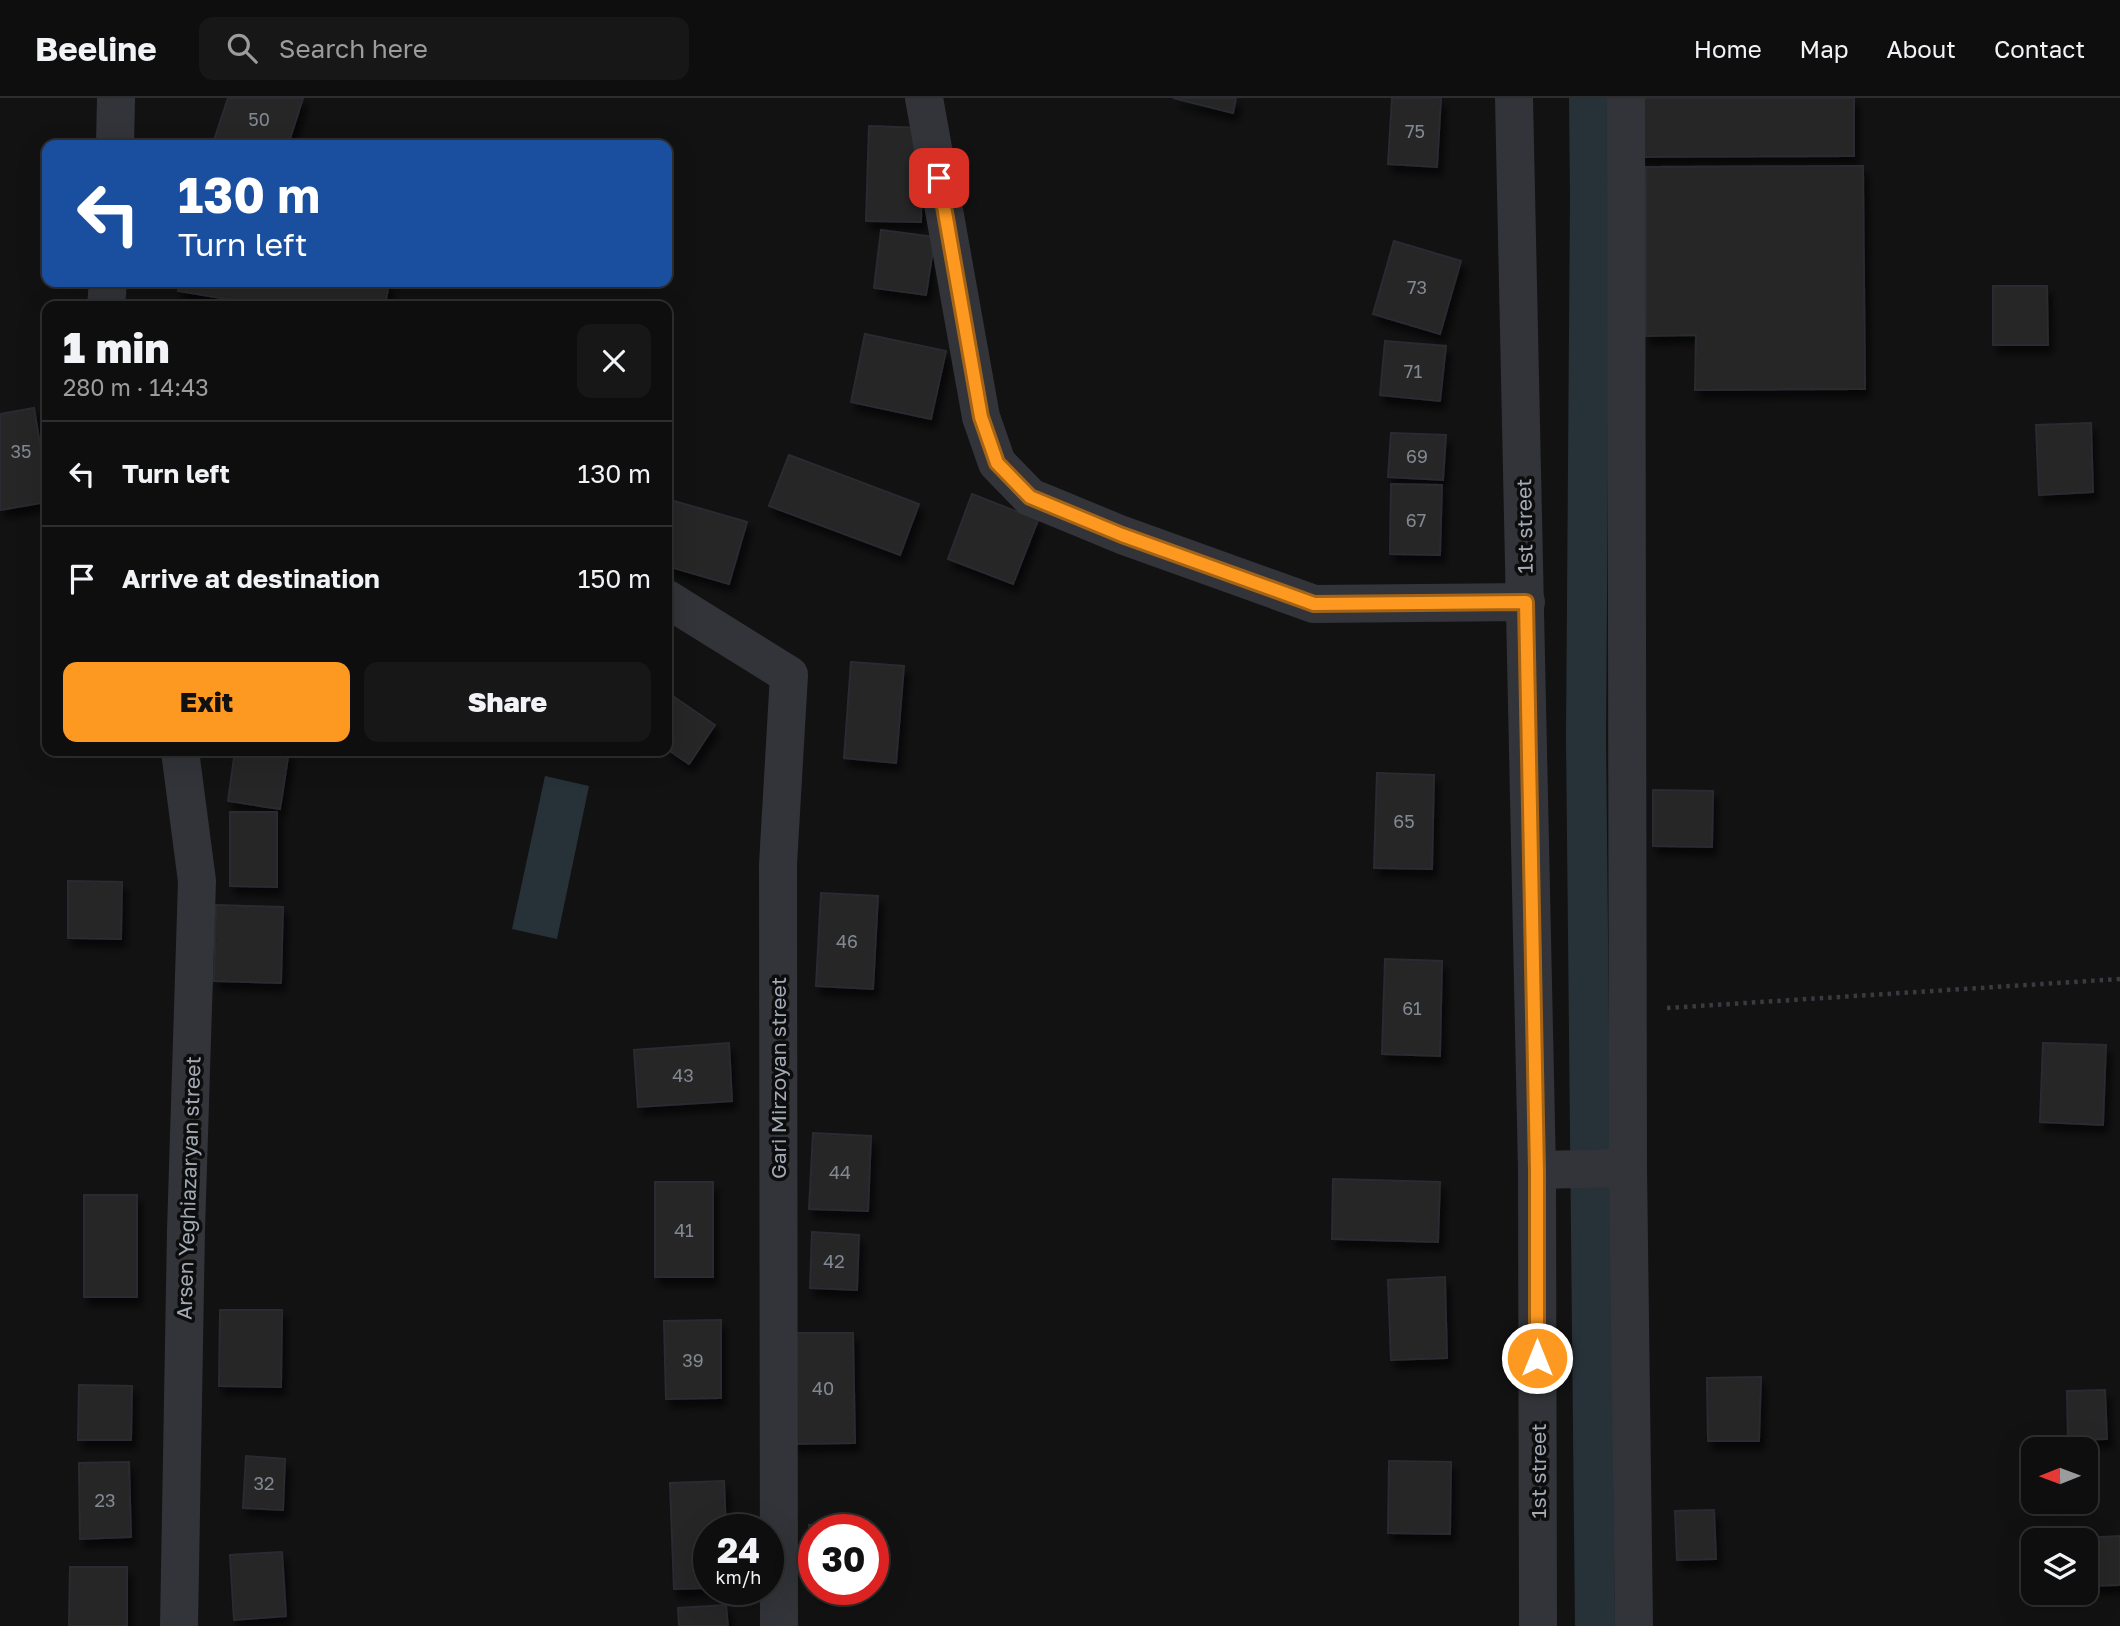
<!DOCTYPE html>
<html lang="en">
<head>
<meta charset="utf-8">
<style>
	body { margin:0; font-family:"Golos Text",sans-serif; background:#171717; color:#f1f3f6; height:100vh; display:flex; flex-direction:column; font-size:26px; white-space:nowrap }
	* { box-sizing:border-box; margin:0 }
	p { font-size:23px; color:#9b9c9e }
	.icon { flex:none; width:38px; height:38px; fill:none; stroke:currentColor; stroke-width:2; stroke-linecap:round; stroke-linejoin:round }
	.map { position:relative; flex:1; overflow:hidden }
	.details { position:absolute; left:42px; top:203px; width:630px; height:455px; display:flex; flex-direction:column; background:#0e0e0e; border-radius:14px; box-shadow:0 7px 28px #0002,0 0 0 2px #2e2e2e }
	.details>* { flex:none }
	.banner { position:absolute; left:42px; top:42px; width:630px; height:147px; border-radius:14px; box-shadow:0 7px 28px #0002,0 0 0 2px #2e2e2e; background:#1a4fa0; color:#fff; overflow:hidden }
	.needle { width:46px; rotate:269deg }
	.fabs { position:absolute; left:2021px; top:1339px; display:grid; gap:14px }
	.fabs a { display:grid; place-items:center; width:77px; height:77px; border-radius:14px; background:#0e0e0e; box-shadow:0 7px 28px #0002,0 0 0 2px #2e2e2e; font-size:35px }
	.speed { position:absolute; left:693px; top:1416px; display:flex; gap:14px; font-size:35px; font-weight:700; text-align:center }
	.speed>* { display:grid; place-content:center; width:91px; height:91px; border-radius:50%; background:#0e0e0e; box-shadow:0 7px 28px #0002,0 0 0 2px #2e2e2e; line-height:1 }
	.speed small { font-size:18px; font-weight:400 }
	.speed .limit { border:10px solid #d22; background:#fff; color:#111 }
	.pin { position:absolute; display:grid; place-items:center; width:60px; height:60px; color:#fff; margin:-30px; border-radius:14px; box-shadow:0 4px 10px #0006 }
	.me { position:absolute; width:77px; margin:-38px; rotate:0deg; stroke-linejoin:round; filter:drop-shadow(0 0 5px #0008) }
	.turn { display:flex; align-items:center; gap:24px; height:147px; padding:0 21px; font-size:32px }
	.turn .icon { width:91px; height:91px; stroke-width:2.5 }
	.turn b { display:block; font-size:49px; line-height:60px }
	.round { display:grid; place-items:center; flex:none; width:74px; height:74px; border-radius:14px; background:#171717 }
	.headline { display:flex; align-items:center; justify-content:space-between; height:119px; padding:0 21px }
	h1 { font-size:42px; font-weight:800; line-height:52px }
	.primary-button { display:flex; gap:14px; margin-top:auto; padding:14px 21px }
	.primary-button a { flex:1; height:80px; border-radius:14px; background:#fd9920; color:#111; font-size:28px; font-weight:800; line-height:80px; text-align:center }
	.primary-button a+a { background:#171717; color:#f1f3f6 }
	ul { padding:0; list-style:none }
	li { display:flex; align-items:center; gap:21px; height:105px; padding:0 21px; border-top:2px solid #2e2e2e }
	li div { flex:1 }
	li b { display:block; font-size:26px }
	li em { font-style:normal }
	header { display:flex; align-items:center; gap:42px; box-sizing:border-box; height:98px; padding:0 35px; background:#0e0e0e; border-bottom:2px solid #2e2e2e }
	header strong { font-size:33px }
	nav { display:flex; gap:38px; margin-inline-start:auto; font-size:24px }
	.search { width:490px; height:63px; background:#171717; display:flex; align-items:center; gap:18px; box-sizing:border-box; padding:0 24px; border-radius:14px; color:#9b9c9e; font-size:26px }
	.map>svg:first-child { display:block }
</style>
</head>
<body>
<header>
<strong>Beeline</strong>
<div class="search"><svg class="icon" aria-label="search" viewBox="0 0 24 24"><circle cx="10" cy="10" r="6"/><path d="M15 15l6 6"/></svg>Search here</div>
<nav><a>Home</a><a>Map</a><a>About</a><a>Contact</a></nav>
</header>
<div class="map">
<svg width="2120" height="1528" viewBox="0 0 2120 1528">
	<defs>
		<filter id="shadow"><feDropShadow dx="4.5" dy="8" stdDeviation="3.5" flood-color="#0009"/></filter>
	</defs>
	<rect width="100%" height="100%" fill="#121213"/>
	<path fill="#273238" d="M545,678l44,10 -32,153 -45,-10z"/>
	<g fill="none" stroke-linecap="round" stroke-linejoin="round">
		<path stroke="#273238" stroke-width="40" d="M1589,0l1,100 -4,540 9,888"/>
	</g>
	<g fill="#252528" stroke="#2b2c30" stroke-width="2" filter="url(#shadow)">
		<path d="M228,0h75l-15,47h-57l-17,-5z"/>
		<path d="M1173,0h63l-3,15z"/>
		<path d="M1392,0h49l-4,69 -49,-3z"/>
		<path d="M1636,0h218v58l-217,1z"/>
		<path d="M869,28l54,2 -2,94 -55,-1z"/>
		<path d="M1863,68l2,223 -170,1 1,-55 -50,1v-169z"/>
		<path d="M881,132l54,7 -9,58 -52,-7z"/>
		<path d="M1394,143l67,20 -21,73 -67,-20z"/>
		<path d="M180,184h209l-4,24h-117l-90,-15z"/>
		<path d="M1993,188h54l1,59h-55z"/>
		<path d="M865,236l81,17 -15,68 -80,-17z"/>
		<path d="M1385,243l61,5 -6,55 -60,-6z"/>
		<path d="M34,310l13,79v15l-47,8v-96z"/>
		<path d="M2091,325l2,69 -54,3 -3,-70z"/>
		<path d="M1391,335l55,2 -3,45 -55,-3z"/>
		<path d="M789,357l130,49 -19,51 -131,-49z"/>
		<path d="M1391,386l51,1 -2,70 -50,-1z"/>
		<path d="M972,396l66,26 -25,64 -65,-25z"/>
		<path d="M667,401l80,23 -18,62 -62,-18z"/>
		<path d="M851,564l53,4 -8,97 -52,-5z"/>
		<path d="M667,594l48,33 -26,39 -22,-15z"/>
		<path d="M235,653h54l-9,58 -52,-8z"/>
		<path d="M1377,675l57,2 -2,94 -58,-1z"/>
		<path d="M1653,692l60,1 -1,56 -59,-1z"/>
		<path d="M230,714h47v75l-47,-1z"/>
		<path d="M68,783l54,1 -1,57 -53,-1z"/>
		<path d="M821,795l57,3 -5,93 -57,-3z"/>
		<path d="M216,807l67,2 -2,76 -67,-2z"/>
		<path d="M1385,861l57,2 -2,95 -58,-2z"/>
		<path d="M729,945l3,58 -94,6 -4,-57z"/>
		<path d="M2043,945l63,2 -3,80 -63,-3z"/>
		<path d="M813,1035l58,3 -3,75 -59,-2z"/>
		<path d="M1333,1081l107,3 -2,60 -106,-3z"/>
		<rect x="655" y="1084" width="58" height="95"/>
		<rect x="84" y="1097" width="53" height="102"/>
		<path d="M812,1134l47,3 -2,55 -47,-2z"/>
		<path d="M1445,1179l2,81 -56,2 -3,-80z"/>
		<path d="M220,1212h62l-1,77 -62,-1z"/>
		<path d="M721,1222v78l-55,1 -2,-78z"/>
		<path d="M790,1235h63l2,110 -63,1z"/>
		<path d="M1761,1279l-2,64h-51l-1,-63z"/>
		<path d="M79,1287l53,1 -1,54h-53z"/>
		<path d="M2105,1292l2,49 -39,1 -1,-49z"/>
		<path d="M246,1358l39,3 -2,51 -40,-2z"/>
		<path d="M1389,1363l62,1 -1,72 -62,-1z"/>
		<path d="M129,1364l2,75 -51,2 -1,-76z"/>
		<path d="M724,1383l2,49h-17v58l-35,1 -4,-106z"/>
		<path d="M1714,1412l2,49 -39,1 -2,-49z"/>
		<path d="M860,1423l1,9h-47v48l-5,-53z"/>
		<path d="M2120,1438v49l-34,1v-46h-4v-2z"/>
		<path d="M282,1454l4,64 -52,4 -4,-65z"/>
		<path d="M70,1469h57v59h-58z"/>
		<path d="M815,1491h50l-50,4z"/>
		<path d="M726,1507l2,21h-49l-1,-18z"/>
	</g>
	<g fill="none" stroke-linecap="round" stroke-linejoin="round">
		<path stroke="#383b40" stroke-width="4.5" stroke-dasharray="3.5 5" stroke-linecap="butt" d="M1667,910l453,-29"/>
		<g stroke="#323439" stroke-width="38">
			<path d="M924,0l57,319 16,46 33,34 92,38 192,69 212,-2"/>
			<path d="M1514,0l23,1072 1,456"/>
			<path d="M1626,0l2,1070 6,458"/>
			<path d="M115,47l1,-47"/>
			<path d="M106,208l2,-24"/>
			<path d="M667,501l122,76 -11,189 1,762"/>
			<path d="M1537,1072l91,-2"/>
			<path d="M179,1528l7,-396 11,-349 -17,-130"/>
		</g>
	</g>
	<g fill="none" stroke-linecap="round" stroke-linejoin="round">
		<g stroke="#a46315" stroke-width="18">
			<path id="route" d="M939,80l42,239 16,46 33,34 92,38 192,69 212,-2 11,569v187"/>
		</g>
		<use href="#route" stroke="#fd9920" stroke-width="12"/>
	</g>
	<g text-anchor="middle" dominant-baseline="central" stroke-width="7" stroke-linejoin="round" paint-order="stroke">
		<g font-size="18" fill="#828891">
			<text x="259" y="21">50</text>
			<text x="1415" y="33">75</text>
			<text x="1417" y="189">73</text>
			<text x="1413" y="273">71</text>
			<text x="21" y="353">35</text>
			<text x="1417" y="358">69</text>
			<text x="1416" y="422">67</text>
			<text x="1404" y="723">65</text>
			<text x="847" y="843">46</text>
			<text x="1412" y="910">61</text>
			<text x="683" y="977">43</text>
			<text x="840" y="1074">44</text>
			<text x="684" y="1132">41</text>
			<text x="834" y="1163">42</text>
			<text x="693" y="1262">39</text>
			<text x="823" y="1290">40</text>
			<text x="264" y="1385">32</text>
			<text x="105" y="1402">23</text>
		</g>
		<g font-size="21" fill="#a2aab5" stroke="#0d0d0e">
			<text transform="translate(1524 428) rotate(-91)">1st street</text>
			<text transform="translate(778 980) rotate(-90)">Gari Mirzoyan street</text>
			<text transform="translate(188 1090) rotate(-88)">Arsen Yeghiazaryan street</text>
			<text transform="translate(1538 1373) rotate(-90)">1st street</text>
		</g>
	</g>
</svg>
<div class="fabs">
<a><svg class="needle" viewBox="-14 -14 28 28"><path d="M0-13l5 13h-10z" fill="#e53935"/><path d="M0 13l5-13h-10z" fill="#9b9c9e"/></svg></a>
<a><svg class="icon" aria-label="layers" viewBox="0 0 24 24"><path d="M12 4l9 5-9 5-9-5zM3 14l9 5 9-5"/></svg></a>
</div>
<div class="speed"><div>24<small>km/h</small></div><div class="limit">30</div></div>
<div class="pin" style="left:939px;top:80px;background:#d93025"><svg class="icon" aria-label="arrive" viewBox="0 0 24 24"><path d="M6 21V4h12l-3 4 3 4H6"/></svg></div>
<svg class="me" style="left:1537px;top:1260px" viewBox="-20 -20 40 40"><circle r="17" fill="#fd9920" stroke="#fff" stroke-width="3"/><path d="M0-11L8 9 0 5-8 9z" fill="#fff"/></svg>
<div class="banner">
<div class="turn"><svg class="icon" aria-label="left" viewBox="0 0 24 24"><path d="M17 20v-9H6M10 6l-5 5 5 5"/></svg><div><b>130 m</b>Turn left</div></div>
</div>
<section class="details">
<div class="headline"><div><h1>1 min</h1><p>280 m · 14:43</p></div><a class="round"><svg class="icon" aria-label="close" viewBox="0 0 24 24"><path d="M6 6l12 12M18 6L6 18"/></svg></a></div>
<ul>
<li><svg class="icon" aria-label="left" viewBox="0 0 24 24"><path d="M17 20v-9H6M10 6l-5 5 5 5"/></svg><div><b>Turn left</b></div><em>130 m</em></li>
<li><svg class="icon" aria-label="arrive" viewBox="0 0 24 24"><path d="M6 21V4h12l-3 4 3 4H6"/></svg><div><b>Arrive at destination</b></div><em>150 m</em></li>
</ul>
<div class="primary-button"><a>Exit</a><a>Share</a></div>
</section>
</div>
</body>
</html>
